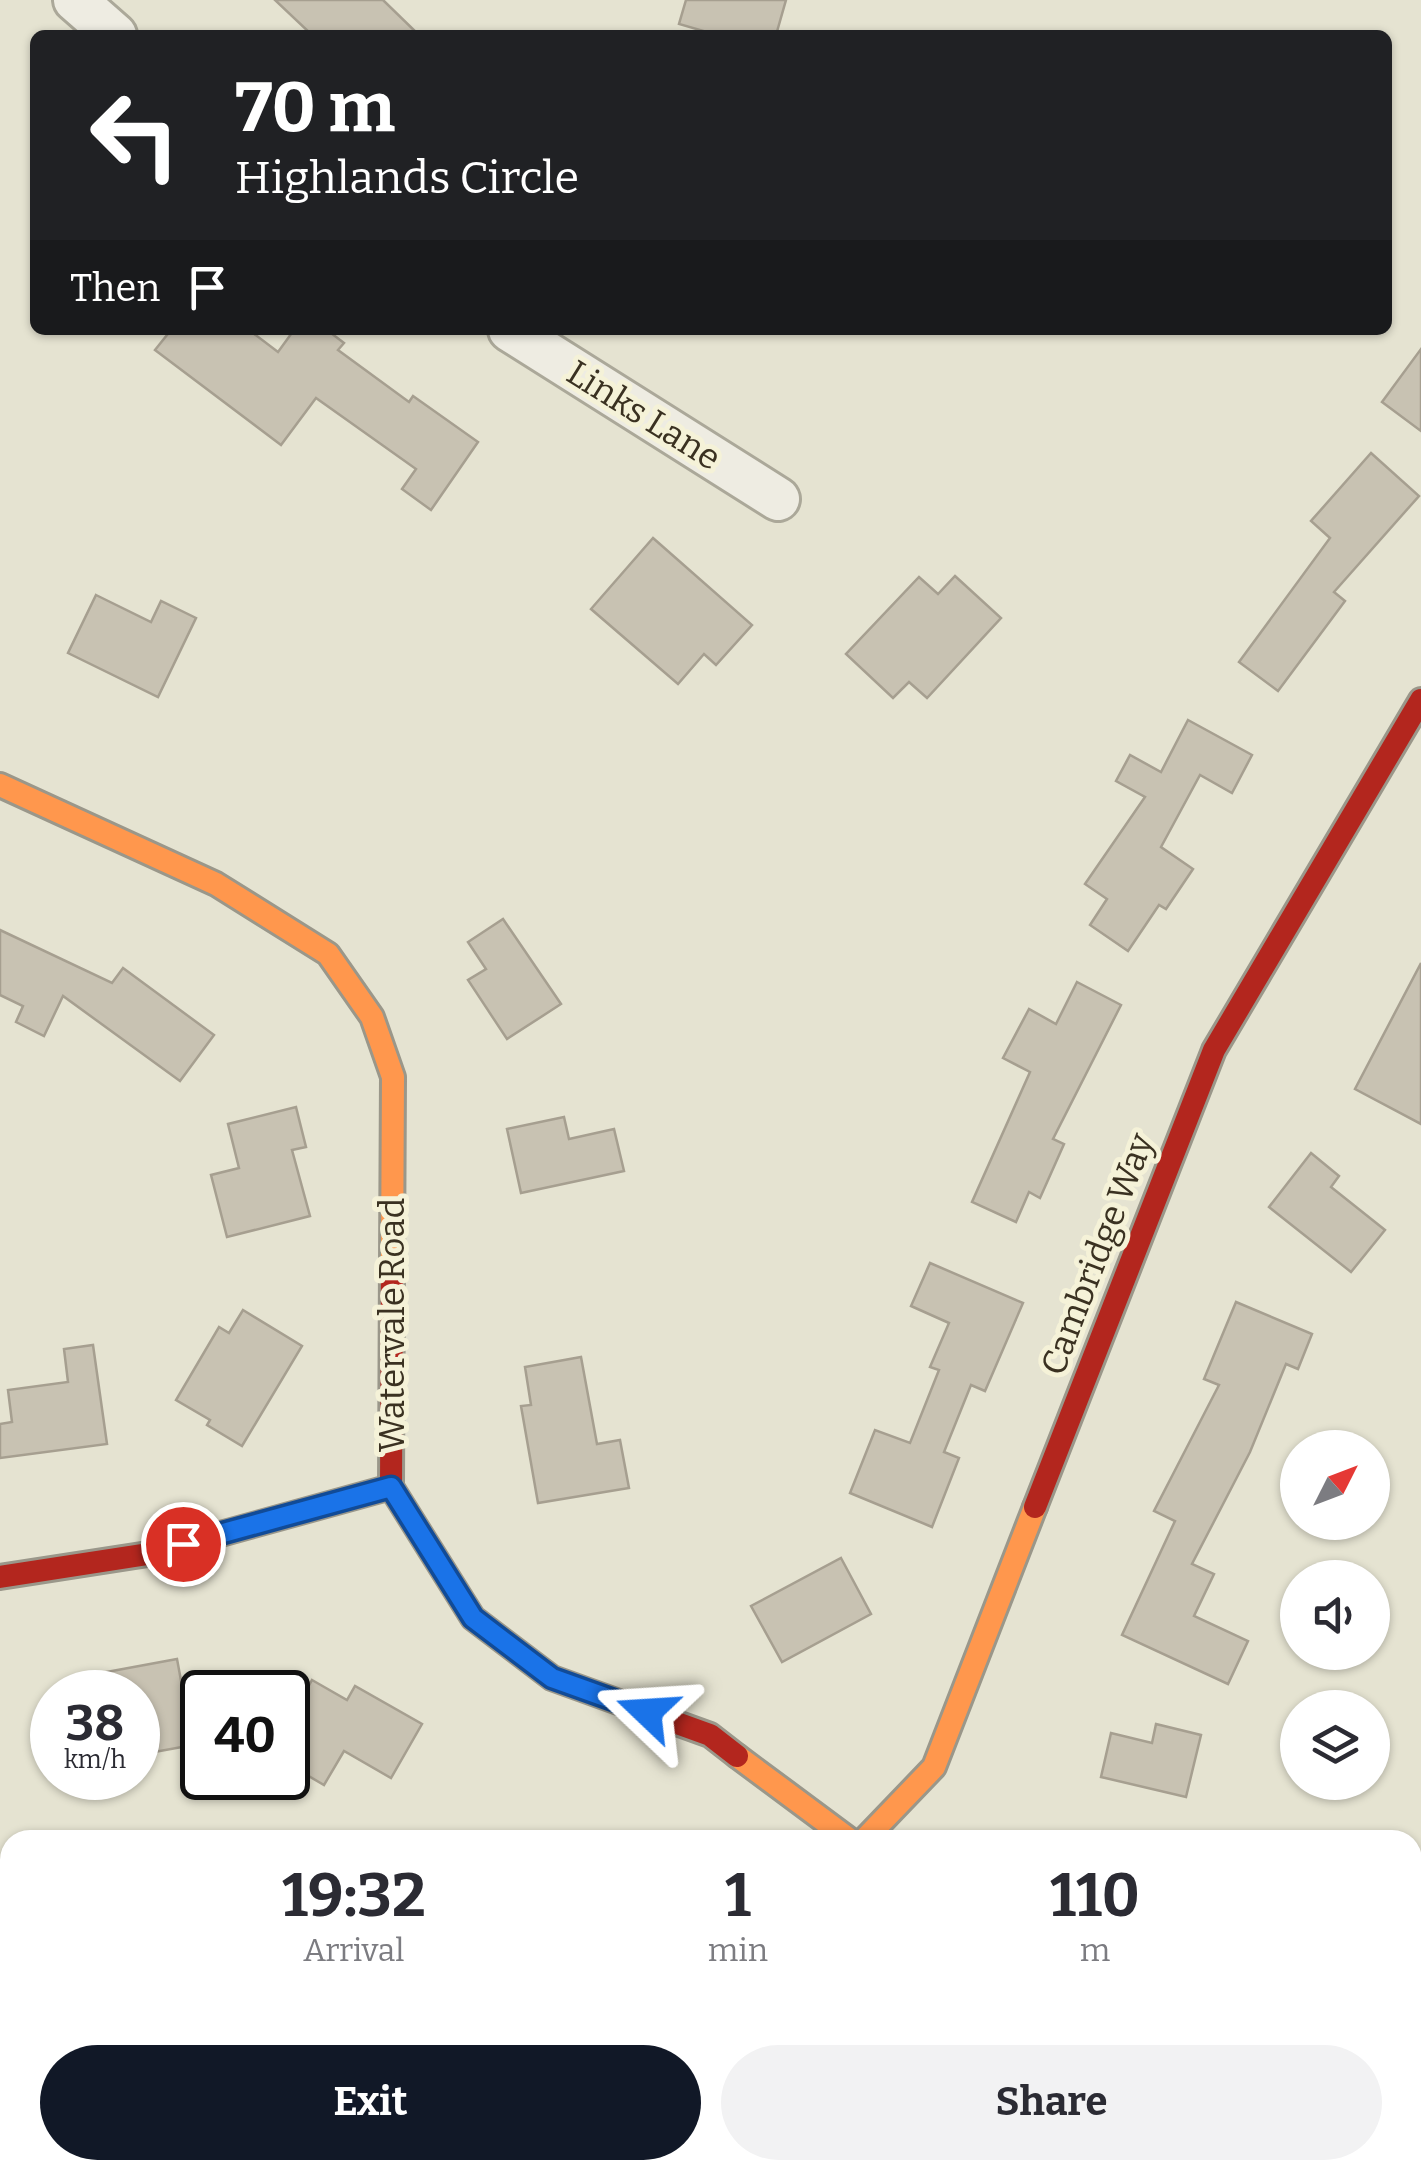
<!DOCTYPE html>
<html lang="en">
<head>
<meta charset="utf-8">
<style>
	body { margin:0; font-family:Bitter,serif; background:#f2f2f3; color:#2b2b33; height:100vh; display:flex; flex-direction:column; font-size:38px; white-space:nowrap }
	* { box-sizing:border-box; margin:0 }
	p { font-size:32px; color:#7c7c81 }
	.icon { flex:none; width:55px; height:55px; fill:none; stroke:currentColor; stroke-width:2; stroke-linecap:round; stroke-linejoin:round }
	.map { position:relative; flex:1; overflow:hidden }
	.details { position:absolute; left:0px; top:1830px; width:1422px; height:350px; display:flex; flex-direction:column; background:#fff; border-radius:30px 30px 0 0; box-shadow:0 2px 8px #0004 }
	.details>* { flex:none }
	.top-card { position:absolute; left:30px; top:30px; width:1362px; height:305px; border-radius:15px; box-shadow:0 2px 8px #0004; background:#202124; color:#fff; overflow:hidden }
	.needle { width:65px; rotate:48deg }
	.buttons { position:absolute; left:1280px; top:1430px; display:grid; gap:20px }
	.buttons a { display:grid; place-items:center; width:110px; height:110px; border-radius:50%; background:#fff; box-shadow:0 2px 8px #0004; font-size:50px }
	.speed { position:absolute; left:30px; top:1670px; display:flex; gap:20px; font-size:50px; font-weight:700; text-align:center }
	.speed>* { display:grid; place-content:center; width:130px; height:130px; border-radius:50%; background:#fff; box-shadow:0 2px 8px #0004; line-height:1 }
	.speed small { font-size:25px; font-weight:400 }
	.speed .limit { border:5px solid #111; border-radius:15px; background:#fff; color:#111 }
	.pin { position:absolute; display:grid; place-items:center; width:85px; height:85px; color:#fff; margin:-42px; border:5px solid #fff; border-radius:50%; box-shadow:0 2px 10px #0007 }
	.me { position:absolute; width:110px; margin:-55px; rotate:290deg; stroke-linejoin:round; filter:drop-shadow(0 0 8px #0008) }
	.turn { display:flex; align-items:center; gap:35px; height:210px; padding:0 40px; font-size:45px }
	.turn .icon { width:130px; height:130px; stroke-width:2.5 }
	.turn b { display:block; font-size:70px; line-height:85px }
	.then { display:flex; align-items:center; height:95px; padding:0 40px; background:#0003; gap:20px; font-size:38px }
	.eta { display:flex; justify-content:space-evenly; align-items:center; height:170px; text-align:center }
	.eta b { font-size:60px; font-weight:700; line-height:70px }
	.button { display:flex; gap:20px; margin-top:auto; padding:20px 40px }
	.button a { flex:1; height:115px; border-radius:60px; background:#111827; color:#fff; font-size:40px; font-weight:700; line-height:115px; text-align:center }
	.button a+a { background:#f2f2f3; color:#2b2b33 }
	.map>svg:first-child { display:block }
</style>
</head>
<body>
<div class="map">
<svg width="1421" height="2180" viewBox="0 0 1421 2180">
	<rect width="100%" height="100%" fill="#e5e3d1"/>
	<g fill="#c8c2b2" stroke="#a69f90" stroke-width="2.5">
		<path d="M275,0h108l36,35h-107z"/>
		<path d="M686,0h100l-10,35h-59l-38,-11z"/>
		<path d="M171,330h78l29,22 16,-22h33l17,13 -6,7 71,52 4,-6 65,46 -47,68 -29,-21 14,-20 -100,-71 -35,47 -126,-95z"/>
		<path d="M1421,349v82l-39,-29z"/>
		<path d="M1371,453l48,43 -85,96 11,9 -67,90 -39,-29 91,-124 -19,-17z"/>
		<path d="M653,538l99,87 -36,40 -12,-11 -26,30 -87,-75z"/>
		<path d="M955,576l46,42 -74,80 -18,-16 -16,16 -47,-44 73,-77 19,17z"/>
		<path d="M96,595l55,27 10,-21 35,17 -38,79 -90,-44z"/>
		<path d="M1188,720l64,35 -20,38 -32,-18 -39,72 32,22 -27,40 -7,-4 -31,46 -38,-26 17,-26 -22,-15 60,-87 -29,-16 14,-26 31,17z"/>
		<path d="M503,919l58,85 -54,35 -39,-59 18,-11 -18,-27z"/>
		<path d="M0,930l112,53 11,-15 91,67 -34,46 -117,-85 -19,40 -28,-14 7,-16 -23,-11z"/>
		<path d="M1421,963v161l-66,-35z"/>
		<path d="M1077,982l44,23 -68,134 11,5 -24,54 -11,-6 -13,30 -44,-20 58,-130 -27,-14 26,-49 27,15z"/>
		<path d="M296,1107l10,40 -14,3 18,66 -83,21 -16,-62 28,-7 -11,-44z"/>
		<path d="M564,1117l5,22 45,-10 10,42 -103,22 -14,-64z"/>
		<path d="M1311,1153l28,23 -8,11 54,43 -34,42 -82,-65z"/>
		<path d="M930,1263l93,40 -38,88 -14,-6 -27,67 15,6 -27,69 -82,-34 25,-63 35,13 29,-73 -9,-3 19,-44 -38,-17z"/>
		<path d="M1236,1302l76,32 -14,35 -12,-5 -36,88 -58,112 22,10 -20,42 54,25 -20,43 -106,-49 53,-114 -21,-10 65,-126 -15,-6z"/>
		<path d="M243,1310l59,36 -60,100 -35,-21 3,-5 -34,-20 43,-73 10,6z"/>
		<path d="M93,1345l14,99 -107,14v-34l12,-2 -4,-32 60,-8 -4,-33z"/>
		<path d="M581,1357l16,87 23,-4 9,48 -91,15 -17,-97 10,-1 -6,-38z"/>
		<path d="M841,1558l30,56 -89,48 -31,-56z"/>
		<path d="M177,1659l16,86 -55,10v-63h-62l-2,-14z"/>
		<path d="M312,1680l35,20 8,-14 67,38 -31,54 -47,-27 -20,34 -36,-21v-41z"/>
		<path d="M1156,1724l45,11 -15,62 -85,-20 10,-44 41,10z"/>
	</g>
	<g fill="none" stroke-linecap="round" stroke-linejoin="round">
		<g stroke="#aba899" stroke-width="48">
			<g id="street">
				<path d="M75,0l40,35"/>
				<path d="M510,330l268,169"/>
				<path d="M948,2170l3,10"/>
				<path d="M223,2180l4,-10"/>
			</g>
		</g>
		<g stroke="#9a978a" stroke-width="28">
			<g id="slow">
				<path d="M0,785l216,99 112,70 44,63 21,60 -1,186"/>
				<path d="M737,1756l113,84"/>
				<path d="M864,1840l70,-73 101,-260"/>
			</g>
		</g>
		<g stroke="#9a978a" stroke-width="28">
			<g id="jam">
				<path d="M392,1263l-1,224 82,131 79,60 158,57 27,21"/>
				<path d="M1035,1507l179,-457 207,-350"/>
				<path d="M0,1577l148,-23 243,-67"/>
			</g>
		</g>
		<use href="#street" stroke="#eeece2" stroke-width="42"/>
		<use href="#slow" stroke="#ff974d" stroke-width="22"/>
		<use href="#jam" stroke="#b3261e" stroke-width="22"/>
	</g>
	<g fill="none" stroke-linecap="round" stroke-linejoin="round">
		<g stroke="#114b97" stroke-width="25">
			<path id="route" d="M183,1544l208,-57 82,131 79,60 95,34"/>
		</g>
		<use href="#route" stroke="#1a73e8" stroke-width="18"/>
	</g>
	<g text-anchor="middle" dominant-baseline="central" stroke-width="10" stroke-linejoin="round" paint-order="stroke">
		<g font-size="35" fill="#3a3121" stroke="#f5f2d8">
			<text transform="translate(644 415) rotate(32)">Links Lane</text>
			<text transform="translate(1097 1254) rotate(-69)">Cambridge Way</text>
			<text transform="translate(392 1325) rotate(-90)">Watervale Road</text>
		</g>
	</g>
</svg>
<div class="buttons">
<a><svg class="needle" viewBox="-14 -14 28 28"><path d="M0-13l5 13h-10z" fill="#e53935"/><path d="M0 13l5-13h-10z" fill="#7c7c81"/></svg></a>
<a><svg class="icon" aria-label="sound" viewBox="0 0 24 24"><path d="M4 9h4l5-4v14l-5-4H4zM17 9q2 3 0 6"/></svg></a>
<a><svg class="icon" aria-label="layers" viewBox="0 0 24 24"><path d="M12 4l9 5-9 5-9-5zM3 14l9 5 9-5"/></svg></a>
</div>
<div class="speed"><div>38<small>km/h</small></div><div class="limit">40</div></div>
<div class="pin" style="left:183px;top:1544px;background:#d93025"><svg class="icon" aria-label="arrive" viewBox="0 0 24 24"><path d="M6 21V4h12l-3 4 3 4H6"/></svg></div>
<svg class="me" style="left:647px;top:1712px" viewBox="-20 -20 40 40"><path d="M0-17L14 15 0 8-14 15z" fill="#1a73e8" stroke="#fff" stroke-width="4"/></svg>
<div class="top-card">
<div class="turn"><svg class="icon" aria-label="left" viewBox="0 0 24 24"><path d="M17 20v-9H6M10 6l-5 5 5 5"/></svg><div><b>70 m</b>Highlands Circle</div></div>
<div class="then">Then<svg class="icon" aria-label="arrive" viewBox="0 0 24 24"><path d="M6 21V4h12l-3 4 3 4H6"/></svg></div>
</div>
<section class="details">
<div class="eta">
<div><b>19:32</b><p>Arrival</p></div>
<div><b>1</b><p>min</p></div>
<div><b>110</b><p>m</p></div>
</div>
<div class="button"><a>Exit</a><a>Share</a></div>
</section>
</div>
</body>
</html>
